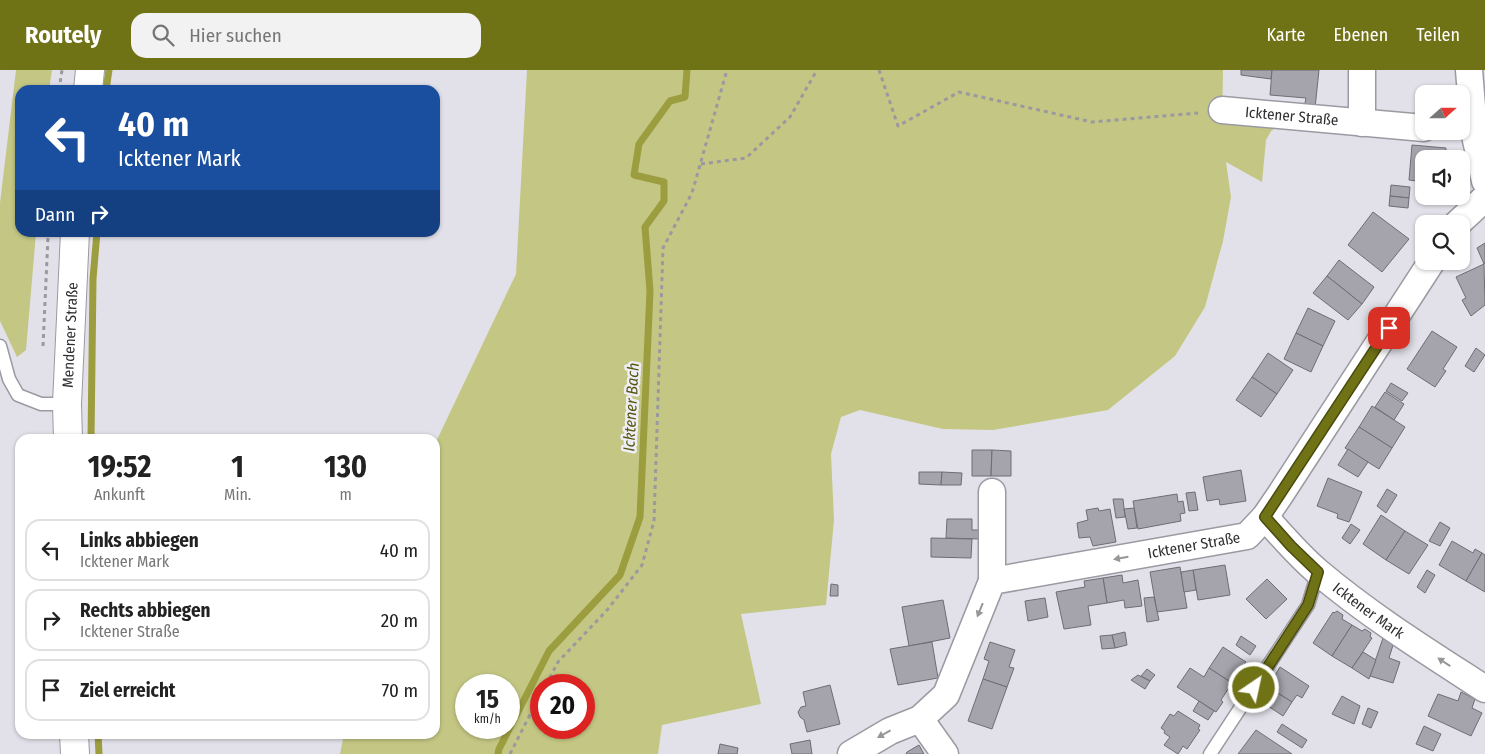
<!DOCTYPE html>
<html lang="de">
<head>
<meta charset="utf-8">
<style>
	body { margin:0; font-family:"Fira Sans Condensed",sans-serif; background:#f2f2f2; color:#222; height:100vh; display:flex; flex-direction:column; font-size:19px; white-space:nowrap }
	* { box-sizing:border-box; margin:0 }
	p { font-size:16px; color:#767676 }
	.icon { flex:none; width:28px; height:28px; fill:none; stroke:currentColor; stroke-width:2; stroke-linecap:round; stroke-linejoin:round }
	.map { position:relative; flex:1; overflow:hidden }
	.drawer { position:absolute; left:15px; top:364px; width:425px; height:305px; display:flex; flex-direction:column; background:#fff; border-radius:15px; box-shadow:0 1px 4px #0004 }
	.drawer>* { flex:none }
	.guide { position:absolute; left:15px; top:15px; width:425px; height:152px; border-radius:15px; box-shadow:0 1px 4px #0004; background:#1a4fa0; color:#fff; overflow:hidden }
	.needle { width:32px; rotate:69deg }
	.buttons { position:absolute; left:1415px; top:15px; display:grid; gap:10px }
	.buttons a { display:grid; place-items:center; width:55px; height:55px; border-radius:10px; background:#fff; box-shadow:0 1px 4px #0004; font-size:25px }
	.speed { position:absolute; left:455px; top:604px; display:flex; gap:10px; font-size:25px; font-weight:700; text-align:center }
	.speed>* { display:grid; place-content:center; width:65px; height:65px; border-radius:50%; background:#fff; box-shadow:0 1px 4px #0004; line-height:1 }
	.speed small { font-size:12px; font-weight:400 }
	.speed .limit { border:8px solid #d22; background:#fff; color:#111 }
	.pin { position:absolute; display:grid; place-items:center; width:42px; height:42px; color:#fff; margin:-21px; border-radius:10px; box-shadow:0 2px 8px #0006 }
	.me { position:absolute; width:55px; margin:-28px; rotate:34deg; stroke-linejoin:round; filter:drop-shadow(0 0 4px #0008) }
	.turn { display:flex; align-items:center; gap:18px; height:105px; padding:0 20px; font-size:22px }
	.turn .icon { width:65px; height:65px; stroke-width:2.5 }
	.turn b { display:block; font-size:35px; line-height:42px }
	.then { display:flex; align-items:center; height:48px; padding:0 20px; background:#0003; gap:10px; font-size:19px }
	.eta { display:flex; justify-content:space-evenly; align-items:center; height:85px; text-align:center }
	.eta b { font-size:30px; font-weight:700; line-height:35px }
	ul { padding:0; list-style:none }
	li { display:flex; align-items:center; gap:15px; height:62px; margin:0 10px 8px; padding:0 10px; border:2px solid #e0e0e0; border-radius:15px }
	li div { flex:1 }
	li b { display:block; font-size:19px }
	li em { font-style:normal }
	header { display:flex; align-items:center; gap:30px; box-sizing:border-box; height:70px; padding:0 25px; background:#707216; color:#fff }
	header strong { font-size:24px }
	nav { display:flex; gap:28px; margin-inline-start:auto; font-size:18px }
	.search { width:350px; height:45px; background:#f2f2f2; display:flex; align-items:center; gap:12px; box-sizing:border-box; padding:0 18px; border-radius:15px; color:#767676; font-size:19px }
	.map>svg:first-child { display:block }
</style>
</head>
<body>
<header>
<strong>Routely</strong>
<div class="search"><svg class="icon" aria-label="search" viewBox="0 0 24 24"><circle cx="10" cy="10" r="6"/><path d="M15 15l6 6"/></svg>Hier suchen</div>
<nav><a>Karte</a><a>Ebenen</a><a>Teilen</a></nav>
</header>
<div class="map">
<svg width="1485" height="684" viewBox="0 0 1485 684">
	<rect width="100%" height="100%" fill="#e2e1e9"/>
	<g fill="#c4c783" fill-rule="evenodd">
		<path d="M16,0h36l-3,20h-29v142l16,1 -10,117 -9,7 -17,-36v-118z"/>
		<path d="M527,0h696l-1,51 59,4 -10,6 -5,9 -4,42 -36,-20 5,35 -8,44 -18,66 -30,49 -67,54 -115,20 -50,-1 -83,-19 -19,7 -10,37 3,66 -8,85 -85,9 20,90 -99,21 -4,29h-318l4,-20h91v-290l81,-170zM466,615h43v43h-43zM541,615h43v43h-43z"/>
	</g>
	<g fill="none" stroke-linecap="round" stroke-linejoin="round">
		<g stroke="#9b9d3f" stroke-width="7">
			<path d="M106,20l3,-20"/>
			<path d="M91,369l2,-160 4,-47"/>
			<path d="M98,664l1,20"/>
			<path d="M498,684l1,-5 50,-98 71,-76 20,-58 10,-226 -5,-64 19,-26v-19l-30,-7 5,-31 31,-43 15,-4 2,-27"/>
		</g>
	</g>
	<g fill="#a5a4ac" stroke="#6e6d75">
		<path d="M1241,0h31l-1,9 -30,-4z"/>
		<path d="M1272,0h47l-4,38h-11l2,-10 -36,-3z"/>
		<path d="M1412,75l34,3 -1,11h-21v23l-15,-2z"/>
		<path d="M1391,115l19,2 -1,11 -19,-2z"/>
		<path d="M1390,126l19,2 -1,10 -19,-2z"/>
		<path d="M1373,142l36,27 -27,33 -34,-27z"/>
		<path d="M1485,173v20l-1,1 -7,-16z"/>
		<path d="M1339,190l35,27 -12,17 -35,-28z"/>
		<path d="M1484,194l1,41 -14,11 -9,-16 4,-2 -10,-21z"/>
		<path d="M1327,206l35,28 -14,16 -35,-27z"/>
		<path d="M1308,238l27,13 -12,25 -27,-13z"/>
		<path d="M1432,261l25,16 -14,22 3,2 -11,16 -28,-18z"/>
		<path d="M1296,263l27,13 -12,26 -27,-13z"/>
		<path d="M1476,278l9,7 -11,17 -9,-6z"/>
		<path d="M1268,283l25,17 -16,24 -25,-17z"/>
		<path d="M1252,307l25,17 -16,23 -25,-17z"/>
		<path d="M1391,313l17,10 -6,8 -16,-10z"/>
		<path d="M1385,322l19,12 -10,16 -19,-13z"/>
		<path d="M1372,336l33,21 -13,21 -33,-21z"/>
		<path d="M1359,357l33,21 -13,21 -34,-21z"/>
		<path d="M1348,379l20,13 -10,15 -20,-12z"/>
		<path d="M972,380h20l-1,26h-19z"/>
		<path d="M992,380l19,1v25h-20z"/>
		<path d="M1241,400l5,31 -26,4 -1,-6 -12,2 -4,-24z"/>
		<path d="M919,402h23l-1,13 -22,-1z"/>
		<path d="M942,402l20,1 -1,12h-20z"/>
		<path d="M1328,408l34,14 -13,30 -12,-4 1,-4 -21,-8z"/>
		<path d="M1387,419l10,6 -11,18 -9,-7z"/>
		<path d="M1195,422l3,18 -9,1 -3,-18z"/>
		<path d="M1177,424l1,8 5,-1 2,12 -5,1 1,7 -43,8 -5,-28z"/>
		<path d="M1113,429h10l2,18 -9,1z"/>
		<path d="M1098,438l1,3 11,-2 6,33 -23,4 -3,-9 -11,1 -2,-15 11,-3 -2,-10z"/>
		<path d="M1134,438l3,20 -9,1 -4,-20z"/>
		<path d="M1381,445l24,16 -19,29 -23,-16z"/>
		<path d="M947,449h25v11h7v9l-33,-1z"/>
		<path d="M1440,452l10,6 -10,18 -11,-5z"/>
		<path d="M1351,454l9,6 -10,14 -8,-6z"/>
		<path d="M1405,461l23,14 -19,29 -23,-14z"/>
		<path d="M931,468l41,1 -1,19 -40,-1z"/>
		<path d="M1452,471l21,12 2,-4 7,4 -16,28 -27,-16z"/>
		<path d="M1482,483l3,2v37l-19,-11z"/>
		<path d="M1225,495l5,30 -32,5 -5,-30z"/>
		<path d="M1180,497l7,41 -30,4 -7,-40z"/>
		<path d="M1193,500l3,20 -12,2 -3,-20z"/>
		<path d="M1427,500l8,5 -10,18 -8,-6z"/>
		<path d="M1122,505l1,8 15,-3 4,26 -17,2 -1,-8 -17,3 -4,-25z"/>
		<path d="M1103,508l4,25 -19,3 3,19 -27,4 -8,-37 29,-5 -1,-6z"/>
		<path d="M1267,509l20,20 -21,20 -20,-20z"/>
		<path d="M831,514l7,1v11h-8z"/>
		<path d="M1154,527l5,23 -12,2 -3,-24z"/>
		<path d="M1045,528l3,19 -20,4 -3,-20z"/>
		<path d="M943,530l7,38 -41,8 -7,-39z"/>
		<path d="M1337,541l6,4 -1,4 10,6 -20,31 -19,-13 20,-31 1,1z"/>
		<path d="M1352,555l10,6 3,-2 6,4 -1,4 2,1 -20,30 -20,-12z"/>
		<path d="M1125,562l2,13 -12,3 -3,-13z"/>
		<path d="M1112,565l3,13 -13,1 -2,-13z"/>
		<path d="M1241,566l15,10 -6,9 -14,-10z"/>
		<path d="M1383,568l11,4 -5,16 11,4 -7,21 -23,-7z"/>
		<path d="M932,572l6,36 -40,7 -8,-36z"/>
		<path d="M990,572l25,8 -6,17 5,1 -7,19 -24,-8 6,-18 -5,-2z"/>
		<path d="M1223,577l23,15 -14,21 -23,-15z"/>
		<path d="M1363,582l13,8 -7,19 -17,-11z"/>
		<path d="M1280,597l29,19 -7,12 -5,-3 -5,7 -24,-15z"/>
		<path d="M1190,598l14,9 5,-9 23,15 -11,17 2,2 -7,10 -39,-25z"/>
		<path d="M1147,599l8,6 -5,6 -9,-5z"/>
		<path d="M1138,605l12,6 -5,8 -14,-9z"/>
		<path d="M983,609l24,8 -15,42 -24,-8z"/>
		<path d="M830,615l10,39 -33,8 -3,-12 -4,-3 -2,-5 3,-5 5,-1 -3,-14z"/>
		<path d="M1268,617l24,15 -9,14 -24,-16z"/>
		<path d="M1461,622l14,7 -3,9 10,5 -11,23 -43,-20 10,-22 20,7z"/>
		<path d="M1342,626l18,10 -6,18 -22,-10z"/>
		<path d="M1199,631l15,10 -6,9 -15,-9z"/>
		<path d="M1368,638l10,4 -7,16 -9,-4z"/>
		<path d="M1178,641l22,14 -2,4 2,1 -13,19 -4,-3 -5,8 -14,-9 6,-8 -6,-4 1,-2 -4,-3 9,-14 4,2z"/>
		<path d="M1282,654l25,16 -5,8 -25,-16z"/>
		<path d="M1424,656l17,8 -8,17 -17,-7z"/>
		<path d="M1256,660l36,24h-54z"/>
		<path d="M810,670l2,14h-20l-2,-10z"/>
		<path d="M720,674l18,4 -1,6h-19z"/>
		<path d="M919,675l5,9h-18l1,-2z"/>
	</g>
	<g fill="none" stroke-linecap="round" stroke-linejoin="round">
		<g stroke="#9b9aa2" stroke-width="15">
			<g id="lane">
				<path d="M0,276l9,33 9,16 23,9h26"/>
				<path d="M1210,684l98,-149 10,-33"/>
			</g>
		</g>
		<g stroke="#9b9aa2" stroke-width="29">
			<g id="street">
				<path d="M1469,0l5,61 11,50"/>
				<path id="s1" d="M1222,40l202,18"/>
				<path d="M1362,53v-53"/>
				<path d="M1457,154l28,-26"/>
				<path id="s2" d="M1265,447c17,19 34,39 53,55 52,44 110,80 167,117"/>
				<path d="M992,511v-89"/>
				<path d="M920,649l25,35"/>
				<path id="s3" d="M851,684l39,-23 30,-12 26,-24 46,-114 255,-45 18,-19 15,-22 152,-234"/>
			</g>
		</g>
		<g stroke="#9b9aa2" stroke-width="30">
			<g id="secondary">
				<path d="M88,20l2,-20"/>
				<path id="s4" d="M68,369l-1,-35 8,-172"/>
				<path d="M74,664l1,20"/>
			</g>
		</g>
		<g stroke="#9a999f" stroke-width="3" stroke-dasharray="4 4" stroke-linecap="butt">
			<path d="M879,0l19,56 61,-34 133,30 106,-9"/>
			<path d="M59,20l3,-20"/>
			<path d="M701,94l45,-6 44,-41 27,-47"/>
			<path d="M43,276l5,-109"/>
			<path d="M546,615l12,-23 50,-53 34,-44 12,-44 9,-273 29,-55 35,-123"/>
			<path d="M510,684l31,-61"/>
		</g>
		<use href="#lane" stroke="#fff" stroke-width="12"/>
		<use href="#street" stroke="#fff" stroke-width="26"/>
		<use href="#secondary" stroke="#fff" stroke-width="28"/>
	</g>
	<defs><path id="oneway-solid" d="M-6-.8H1V-3.2L6.5 0L1 3.2V.8H-6Z" transform="scale(1.25)"/></defs>
	<g fill="#979698">
		<use href="#oneway-solid" transform="translate(1121 488) rotate(170)"/>
		<use href="#oneway-solid" transform="translate(980 540) rotate(112)"/>
		<use href="#oneway-solid" transform="translate(1444 592) rotate(-147)"/>
		<use href="#oneway-solid" transform="translate(884 664) rotate(151)"/>
	</g>
	<g fill="none" stroke-linecap="round" stroke-linejoin="round">
		<g stroke="#494a0e" stroke-width="12">
			<path id="route" d="M1254,618l54,-83 10,-33 -27,-26 -26,-29 124,-189"/>
		</g>
		<use href="#route" stroke="#707216" stroke-width="9"/>
	</g>
	<g text-anchor="middle" dominant-baseline="central" stroke-width="5" stroke-linejoin="round" paint-order="stroke">
		<g font-size="15" fill="#2f2e31" stroke="#efeef6">
			<text stroke="none"><textPath href="#s1" startOffset="70">Icktener Straße</textPath></text>
			<text stroke="none"><textPath href="#s4" startOffset="104">Mendener Straße</textPath></text>
			<text stroke="none"><textPath href="#s3" startOffset="441">Icktener Straße</textPath></text>
			<text stroke="none"><textPath href="#s2" startOffset="140">Icktener Mark</textPath></text>
		</g>
		<g font-size="16" font-style="italic" fill="#555710" stroke="#efeef6">
			<text transform="translate(631 337) rotate(-87)">Icktener Bach</text>
		</g>
	</g>
</svg>
<div class="buttons">
<a><svg class="needle" viewBox="-14 -14 28 28"><path d="M0-13l5 13h-10z" fill="#e53935"/><path d="M0 13l5-13h-10z" fill="#767676"/></svg></a>
<a><svg class="icon" aria-label="sound" viewBox="0 0 24 24"><path d="M4 9h4l5-4v14l-5-4H4zM17 9q2 3 0 6"/></svg></a>
<a><svg class="icon" aria-label="search" viewBox="0 0 24 24"><circle cx="10" cy="10" r="6"/><path d="M15 15l6 6"/></svg></a>
</div>
<div class="speed"><div>15<small>km/h</small></div><div class="limit">20</div></div>
<div class="pin" style="left:1389px;top:258px;background:#d93025"><svg class="icon" aria-label="arrive" viewBox="0 0 24 24"><path d="M6 21V4h12l-3 4 3 4H6"/></svg></div>
<svg class="me" style="left:1254px;top:618px" viewBox="-20 -20 40 40"><circle r="17" fill="#707216" stroke="#fff" stroke-width="3"/><path d="M0-11L8 9 0 5-8 9z" fill="#fff"/></svg>
<div class="guide">
<div class="turn"><svg class="icon" aria-label="left" viewBox="0 0 24 24"><path d="M17 20v-9H6M10 6l-5 5 5 5"/></svg><div><b>40 m</b>Icktener Mark</div></div>
<div class="then">Dann<svg class="icon" aria-label="right" viewBox="0 0 24 24"><path d="M7 20v-9h11M14 6l5 5-5 5"/></svg></div>
</div>
<section class="drawer">
<div class="eta">
<div><b>19:52</b><p>Ankunft</p></div>
<div><b>1</b><p>Min.</p></div>
<div><b>130</b><p>m</p></div>
</div>
<ul>
<li><svg class="icon" aria-label="left" viewBox="0 0 24 24"><path d="M17 20v-9H6M10 6l-5 5 5 5"/></svg><div><b>Links abbiegen</b><p>Icktener Mark</p></div><em>40 m</em></li>
<li><svg class="icon" aria-label="right" viewBox="0 0 24 24"><path d="M7 20v-9h11M14 6l5 5-5 5"/></svg><div><b>Rechts abbiegen</b><p>Icktener Straße</p></div><em>20 m</em></li>
<li><svg class="icon" aria-label="arrive" viewBox="0 0 24 24"><path d="M6 21V4h12l-3 4 3 4H6"/></svg><div><b>Ziel erreicht</b></div><em>70 m</em></li>
</ul>
</section>
</div>
</body>
</html>
